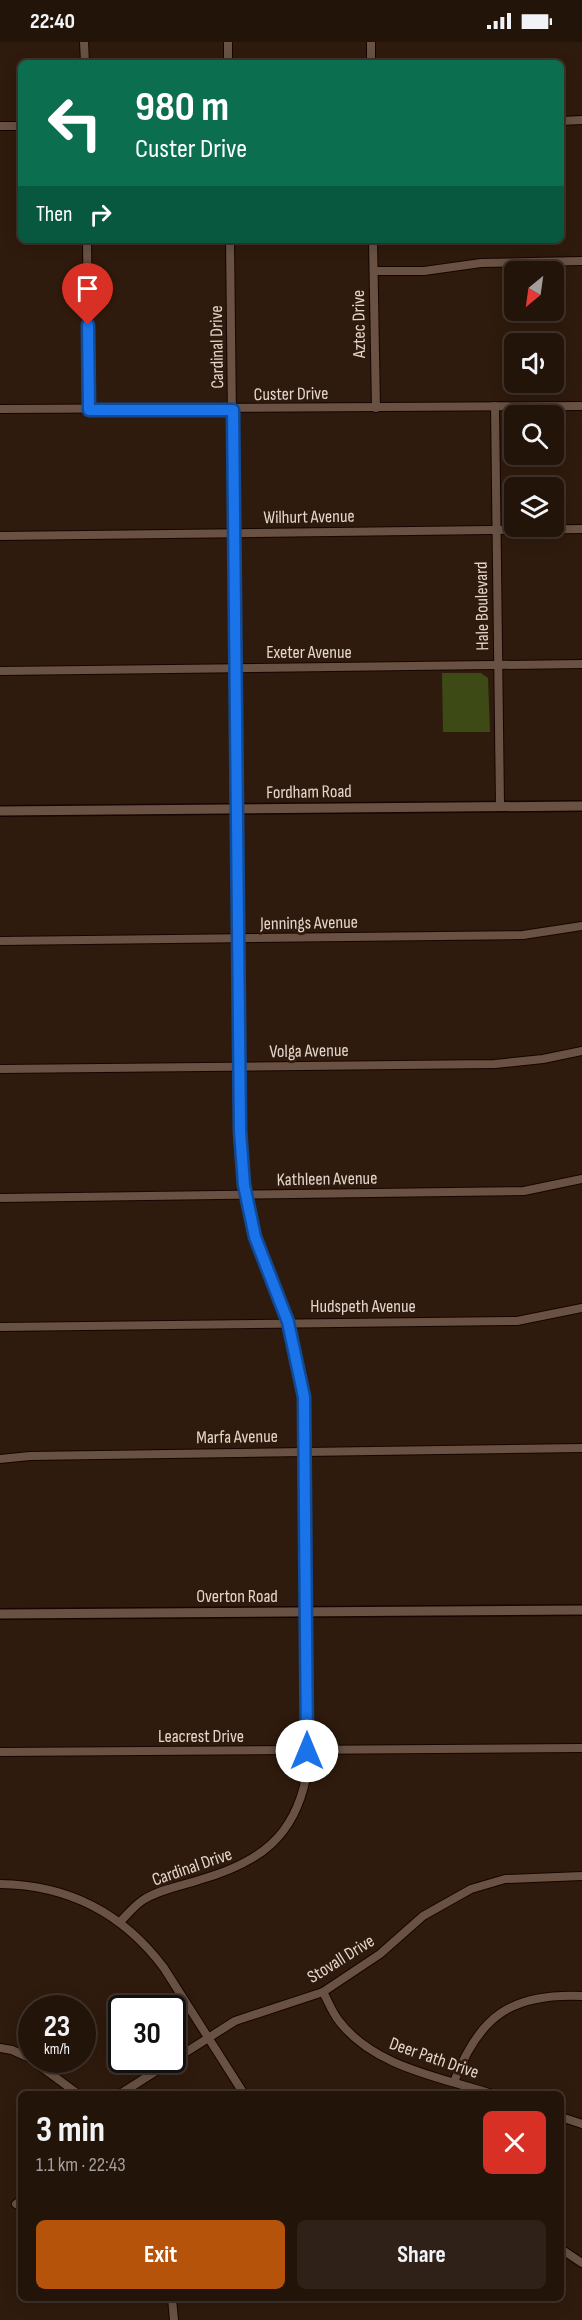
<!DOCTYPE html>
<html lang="en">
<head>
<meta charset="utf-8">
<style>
	body { margin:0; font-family:"Sofia Sans Condensed",sans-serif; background:#2f2118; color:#f1f3f6; height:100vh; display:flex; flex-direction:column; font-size:22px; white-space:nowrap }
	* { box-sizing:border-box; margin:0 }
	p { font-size:20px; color:#a39e9c }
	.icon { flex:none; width:33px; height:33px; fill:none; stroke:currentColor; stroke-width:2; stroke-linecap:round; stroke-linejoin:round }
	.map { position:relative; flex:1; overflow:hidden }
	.panel { position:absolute; left:18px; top:2049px; width:546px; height:210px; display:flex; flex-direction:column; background:#23140a; border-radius:9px; box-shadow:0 3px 15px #0003,0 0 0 2px #40332b }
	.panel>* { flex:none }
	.hud { position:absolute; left:18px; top:18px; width:546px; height:183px; border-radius:9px; box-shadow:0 3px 15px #0003,0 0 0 2px #40332b; background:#0b6e4f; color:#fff; overflow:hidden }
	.needle { width:39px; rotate:209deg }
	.buttons { position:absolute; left:504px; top:219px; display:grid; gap:12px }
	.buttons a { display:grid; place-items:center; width:60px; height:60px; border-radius:9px; background:#23140a; box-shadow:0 3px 15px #0003,0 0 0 2px #40332b; font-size:30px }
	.speed { position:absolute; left:18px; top:1953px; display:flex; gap:12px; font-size:30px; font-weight:700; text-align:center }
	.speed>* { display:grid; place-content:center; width:78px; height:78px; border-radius:50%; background:#23140a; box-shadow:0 3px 15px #0003,0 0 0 2px #40332b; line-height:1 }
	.speed small { font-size:15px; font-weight:400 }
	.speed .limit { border:3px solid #111; border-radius:9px; background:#fff; color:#111 }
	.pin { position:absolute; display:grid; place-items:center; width:51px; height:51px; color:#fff; margin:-62px -26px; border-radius:50% 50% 50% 0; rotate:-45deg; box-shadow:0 0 6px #0007 }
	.pin .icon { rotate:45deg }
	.me { position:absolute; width:66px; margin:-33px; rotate:0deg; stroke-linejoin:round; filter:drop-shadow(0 0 4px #0008) }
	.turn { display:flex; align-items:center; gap:21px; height:126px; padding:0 18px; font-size:27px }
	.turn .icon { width:78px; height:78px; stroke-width:2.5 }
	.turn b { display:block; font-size:42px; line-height:51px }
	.then { display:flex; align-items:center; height:57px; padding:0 18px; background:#0003; gap:12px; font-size:22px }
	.round { display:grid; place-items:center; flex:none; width:63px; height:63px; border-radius:9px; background:#2f2118 }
	.headline { display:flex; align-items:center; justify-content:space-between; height:102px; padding:0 18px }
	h1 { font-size:36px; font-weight:700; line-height:45px }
	.button { display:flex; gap:12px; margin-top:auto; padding:12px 18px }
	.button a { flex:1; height:69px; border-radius:9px; background:#b45309; color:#fff; font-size:24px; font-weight:700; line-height:69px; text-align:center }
	.button a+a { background:#2f2118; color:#f1f3f6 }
	.status { display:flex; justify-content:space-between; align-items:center; height:42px; padding:0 30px; background:#23140a; direction:ltr }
	.status svg { height:16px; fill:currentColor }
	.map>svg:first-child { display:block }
</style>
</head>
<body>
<div class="status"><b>22:40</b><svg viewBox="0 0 49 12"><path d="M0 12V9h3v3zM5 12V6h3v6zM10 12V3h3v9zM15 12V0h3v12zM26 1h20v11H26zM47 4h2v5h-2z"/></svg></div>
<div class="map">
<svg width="582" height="2278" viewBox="0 0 582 2278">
	<rect width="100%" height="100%" fill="#2f1b0d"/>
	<path fill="#3e4a16" d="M442,631h39l7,5 2,54h-47z"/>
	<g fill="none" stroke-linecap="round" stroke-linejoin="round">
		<g stroke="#160500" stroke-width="10">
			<g id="minor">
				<path d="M84,0l1,21"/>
				<path d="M228,0v21"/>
				<path d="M371,0v21"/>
				<path d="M561,79l21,-1"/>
				<path d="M0,84h21"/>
				<path d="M87,198l2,170"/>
				<path d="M373,198l3,168"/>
				<path d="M374,229h50l57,-8 101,-2"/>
				<path d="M495,364l5,400"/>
				<path d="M0,367l582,-3"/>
				<path d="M0,494l582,-7"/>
				<path d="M0,629l582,-7"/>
				<path d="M0,899l523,-6 59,-9"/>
				<path d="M0,1027l495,-5 48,-5 39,-8"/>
				<path d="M0,1156l524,-7 58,-12"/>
				<path d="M0,1285l517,-6 65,-13"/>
				<path d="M0,1417l30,-3 552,-8"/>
				<path d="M0,1710l582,-4"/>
				<path d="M0,1842c68,1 123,29 164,84l80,126"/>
				<path d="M120,1880c8,-8 14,-16 23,-22 17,-11 38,-14 56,-20 60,-17 97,-43 108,-108l-3,-375 -16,-75 -33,-85 -11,-52 -4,-54 -10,-891"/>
				<path d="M323,1950c5,9 9,20 16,29 35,46 101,56 153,73"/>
				<path d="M0,2006l12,2 20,9"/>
				<path d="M32,2018l46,34"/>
				<path d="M454,2040c25,-66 57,-89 128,-86"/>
				<path d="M120,2052l115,-73 88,-29 57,-38 43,-38 48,-27 34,-10 77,-3"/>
				<path d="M561,2075l21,7"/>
				<path d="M16,2162l5,-4"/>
				<path d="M561,2207l21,14"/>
				<path d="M172,2256l2,22"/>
			</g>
		</g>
		<g stroke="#160500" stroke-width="12">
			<g id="tertiary">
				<path d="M0,769l582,-5"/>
				<path d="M0,1572l582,-4"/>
			</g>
		</g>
		<use href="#minor" stroke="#695243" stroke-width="8"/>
		<use href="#tertiary" stroke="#695243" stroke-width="9"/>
	</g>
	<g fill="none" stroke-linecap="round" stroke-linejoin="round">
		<g stroke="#114b97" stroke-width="15">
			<path id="route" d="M88,283l1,85h144l7,721 4,54 11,52 33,85 16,75 3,354"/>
		</g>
		<use href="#route" stroke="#1a73e8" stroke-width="10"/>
	</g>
	<g text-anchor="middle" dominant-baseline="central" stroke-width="6" stroke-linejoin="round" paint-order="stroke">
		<g font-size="18" fill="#e4d6cd" stroke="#2f1b0d">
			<text transform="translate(359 282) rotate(-91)">Aztec Drive</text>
			<text transform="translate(217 305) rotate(-91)">Cardinal Drive</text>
			<text transform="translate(291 352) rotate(-1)">Custer Drive</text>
			<text transform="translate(309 475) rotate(-1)">Wilhurt Avenue</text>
			<text transform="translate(482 564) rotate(-91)">Hale Boulevard</text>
			<text x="309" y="610">Exeter Avenue</text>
			<text transform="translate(309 750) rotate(-1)">Fordham Road</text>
			<text transform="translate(309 881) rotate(-1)">Jennings Avenue</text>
			<text transform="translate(309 1009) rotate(-1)">Volga Avenue</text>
			<text transform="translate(327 1137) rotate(-1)">Kathleen Avenue</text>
			<text x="363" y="1264">Hudspeth Avenue</text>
			<text transform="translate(237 1395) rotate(-1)">Marfa Avenue</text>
			<text x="237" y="1554">Overton Road</text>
			<text x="201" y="1694">Leacrest Drive</text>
			<text transform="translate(192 1825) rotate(-19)">Cardinal Drive</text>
			<text transform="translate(341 1917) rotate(-32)">Stovall Drive</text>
			<text transform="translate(434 2016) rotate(19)">Deer Path Drive</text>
		</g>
	</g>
</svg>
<div class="buttons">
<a><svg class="needle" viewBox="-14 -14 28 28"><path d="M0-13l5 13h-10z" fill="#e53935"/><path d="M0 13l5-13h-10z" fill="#a39e9c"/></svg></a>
<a><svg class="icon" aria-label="sound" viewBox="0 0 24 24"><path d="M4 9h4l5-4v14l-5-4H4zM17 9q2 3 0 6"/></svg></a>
<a><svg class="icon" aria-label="search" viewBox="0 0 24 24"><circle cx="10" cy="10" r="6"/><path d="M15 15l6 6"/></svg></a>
<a><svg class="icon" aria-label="layers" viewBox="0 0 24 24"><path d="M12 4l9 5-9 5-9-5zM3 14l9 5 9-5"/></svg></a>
</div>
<div class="speed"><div>23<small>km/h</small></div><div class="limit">30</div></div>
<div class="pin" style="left:88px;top:283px;background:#d93025"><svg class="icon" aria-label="arrive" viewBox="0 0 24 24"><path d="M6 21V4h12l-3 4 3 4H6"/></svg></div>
<svg class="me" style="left:307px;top:1709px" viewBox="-20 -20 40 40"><circle r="19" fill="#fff"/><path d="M0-13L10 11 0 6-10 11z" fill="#1a73e8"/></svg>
<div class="hud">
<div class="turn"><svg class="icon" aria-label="left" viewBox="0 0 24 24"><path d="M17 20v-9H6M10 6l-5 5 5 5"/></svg><div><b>980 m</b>Custer Drive</div></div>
<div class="then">Then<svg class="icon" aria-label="right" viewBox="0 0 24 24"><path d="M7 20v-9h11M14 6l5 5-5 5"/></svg></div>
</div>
<section class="panel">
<div class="headline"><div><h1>3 min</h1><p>1.1 km · 22:43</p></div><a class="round" style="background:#d93025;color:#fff"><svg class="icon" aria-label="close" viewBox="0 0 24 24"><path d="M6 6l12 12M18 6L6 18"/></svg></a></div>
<div class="button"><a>Exit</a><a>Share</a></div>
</section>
</div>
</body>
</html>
